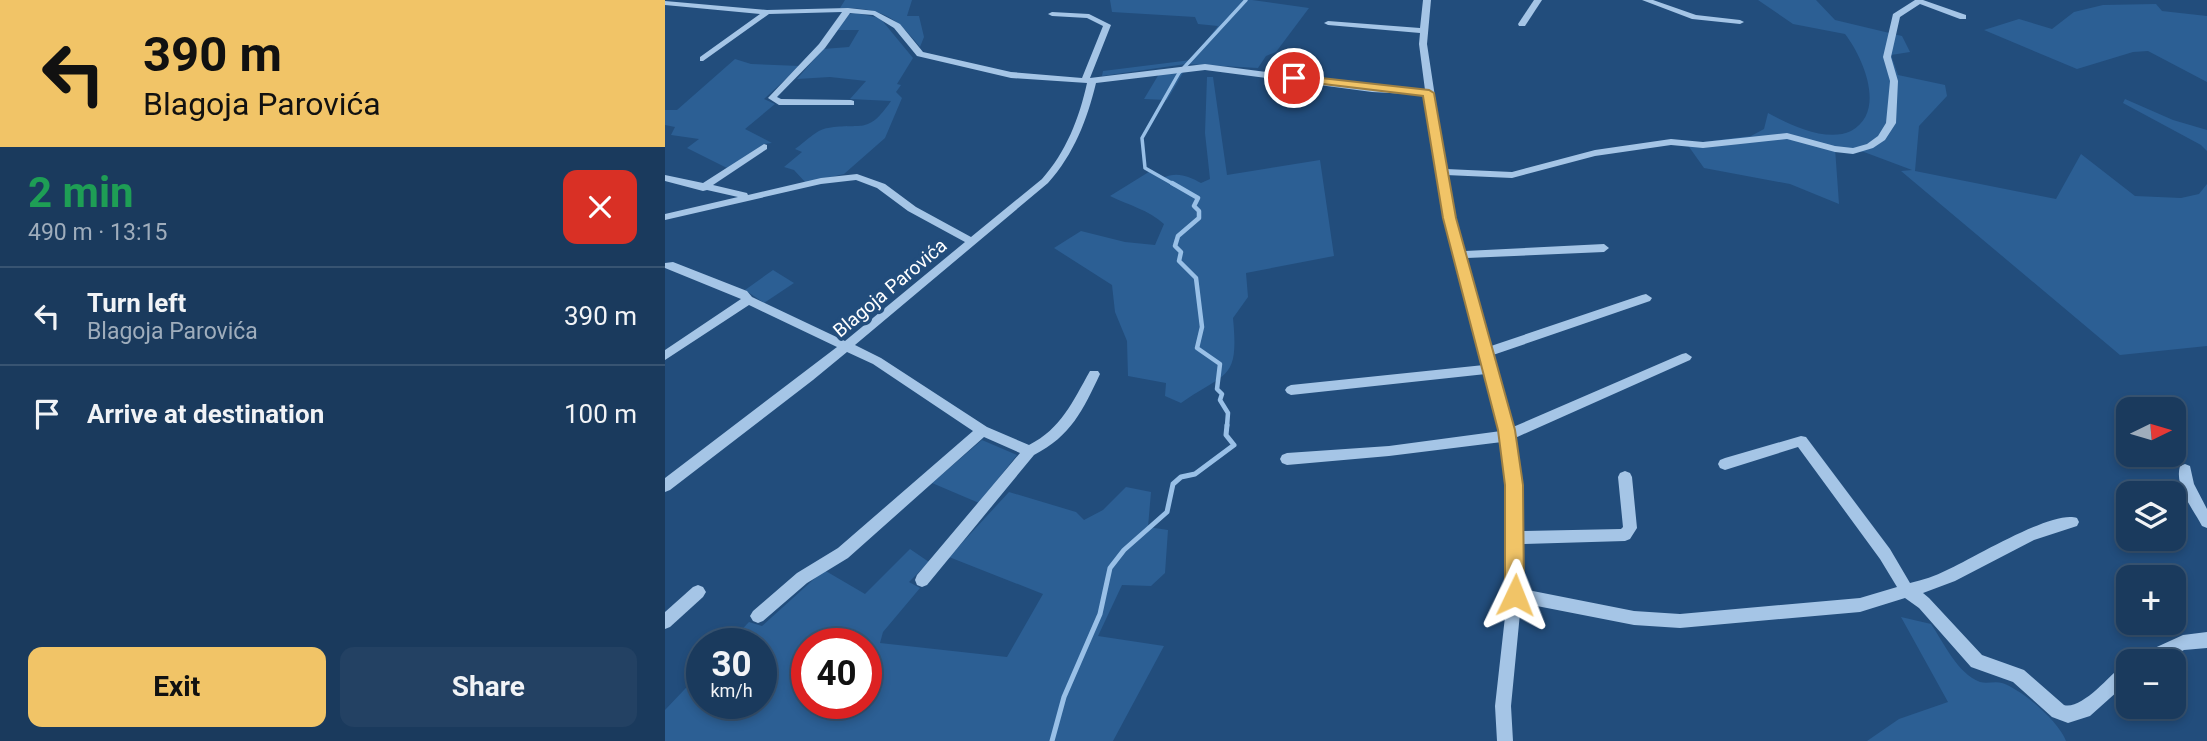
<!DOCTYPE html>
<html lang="en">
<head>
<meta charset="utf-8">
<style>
	body { margin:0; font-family:Roboto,sans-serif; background:#234163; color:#f1f3f6; height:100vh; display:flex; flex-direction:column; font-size:26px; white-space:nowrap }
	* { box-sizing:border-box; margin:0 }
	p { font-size:23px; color:#9fadbc }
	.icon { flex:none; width:38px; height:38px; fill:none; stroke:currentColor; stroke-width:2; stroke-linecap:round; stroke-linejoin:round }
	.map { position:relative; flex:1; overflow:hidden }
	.panel { display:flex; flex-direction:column; background:#1a3a5d; width:665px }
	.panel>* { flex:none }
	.guide { background:#f1c467; color:#111; overflow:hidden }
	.needle { width:46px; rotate:85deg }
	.fabs { position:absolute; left:1451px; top:397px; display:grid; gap:14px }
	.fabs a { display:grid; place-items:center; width:70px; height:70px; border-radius:14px; background:#1a3a5d; box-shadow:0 4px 10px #0003,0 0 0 2px #385472; font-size:35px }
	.speed { position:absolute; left:21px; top:628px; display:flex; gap:14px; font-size:35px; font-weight:700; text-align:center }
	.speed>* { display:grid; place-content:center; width:91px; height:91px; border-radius:50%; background:#1a3a5d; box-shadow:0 4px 10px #0003,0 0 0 2px #385472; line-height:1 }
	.speed small { font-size:18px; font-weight:400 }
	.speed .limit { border:10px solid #d22; background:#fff; color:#111 }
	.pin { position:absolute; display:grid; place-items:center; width:60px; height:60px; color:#fff; margin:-30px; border:4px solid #fff; border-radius:50%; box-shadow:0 2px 7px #0007 }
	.me { position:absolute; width:77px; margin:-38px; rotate:2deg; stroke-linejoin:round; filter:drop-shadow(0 0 5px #0008) }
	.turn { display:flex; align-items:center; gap:24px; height:147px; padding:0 28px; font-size:32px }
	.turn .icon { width:91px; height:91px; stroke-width:2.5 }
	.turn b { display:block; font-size:49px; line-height:60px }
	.round { display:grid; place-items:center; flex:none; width:74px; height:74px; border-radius:14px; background:#234163 }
	.overview { display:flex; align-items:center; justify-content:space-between; height:119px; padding:0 28px }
	h1 { font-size:42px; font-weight:700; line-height:52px; color:#1e9e55 }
	.cta { display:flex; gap:14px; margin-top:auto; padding:14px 28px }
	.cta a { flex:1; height:80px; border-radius:14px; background:#f1c467; color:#111; font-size:28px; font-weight:700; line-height:80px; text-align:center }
	.cta a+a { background:#234163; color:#f1f3f6 }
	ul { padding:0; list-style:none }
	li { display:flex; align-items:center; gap:21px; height:98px; padding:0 28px; border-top:2px solid #385472 }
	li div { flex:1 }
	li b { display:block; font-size:26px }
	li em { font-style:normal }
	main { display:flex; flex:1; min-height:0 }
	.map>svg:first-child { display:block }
</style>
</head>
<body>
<main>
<section class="panel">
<div class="guide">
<div class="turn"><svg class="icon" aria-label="left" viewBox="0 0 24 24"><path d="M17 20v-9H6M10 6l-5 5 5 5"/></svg><div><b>390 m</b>Blagoja Parovića</div></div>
</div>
<div class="overview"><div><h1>2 min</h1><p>490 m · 13:15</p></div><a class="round" style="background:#d93025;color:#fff"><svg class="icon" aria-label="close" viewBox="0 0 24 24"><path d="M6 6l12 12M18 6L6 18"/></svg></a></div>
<ul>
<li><svg class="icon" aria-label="left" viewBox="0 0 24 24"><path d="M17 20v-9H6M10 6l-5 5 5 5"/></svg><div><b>Turn left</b><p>Blagoja Parovića</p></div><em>390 m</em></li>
<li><svg class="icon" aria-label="arrive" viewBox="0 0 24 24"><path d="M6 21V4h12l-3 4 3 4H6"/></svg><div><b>Arrive at destination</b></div><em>100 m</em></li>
</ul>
<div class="cta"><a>Exit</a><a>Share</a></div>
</section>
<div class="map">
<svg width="1542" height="741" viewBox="0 0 1542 741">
	<rect width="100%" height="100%" fill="#224d7c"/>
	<g fill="#2c5f94" fill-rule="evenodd">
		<path d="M180,0h67l-5,16h12l5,21 -4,10c-25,-32 -40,-39 -80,-39z"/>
		<path d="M445,0h142l57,8 -33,44 -10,4 -8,12 -72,-4 -84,12 1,-5 88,-11 27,-34 -20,-2 -3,-7 -83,-5z"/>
		<path d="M1093,0h58l19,20 67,16 8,16 -19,3 7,20 47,10 2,11 -28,30 -4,45 141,28 25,-45 54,42 46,2 18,-4 8,-10v162l-87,9 -219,-184 11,-1 -48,-18 -29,-4 4,56 -49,-20 -86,-16 -17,-24 64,-8 13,-7 4,-16c21,11 58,30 83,18 36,-19 12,-74 -6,-97l-52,-10z"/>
		<path d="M1491,4l6,7 45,5v66l-59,-31 -15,1 -56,17 -93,-39 35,-11 33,10 22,-17 29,-7z"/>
		<path d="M191,13l24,5 33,40 -16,26 4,1 -5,7 6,6 -17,40 -41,36 -38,9 -12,-13 -10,-3 18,-15 -7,-3c9,-6 22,-20 33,-21 34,-6 39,8 63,-27l-41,-2 16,-18 -36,-4 -33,2 26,-30 26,-2 10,-17h-22l11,-16z"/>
		<path d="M70,59l16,5 49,2 -36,33 11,5 -30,25 27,14 -8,1 -35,25 -42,-21 12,-9 -28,-4 4,-8 -10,-2v-15h12z"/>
		<path d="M519,71l-17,29 -23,-1 15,-25z"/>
		<path d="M542,77h6l14,98 93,-15 14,96 -88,17 2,24 -15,21c6,63 -6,53 -52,85l-16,-7 1,-13 -38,-7 -1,-35 -12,-29 -3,-27 -58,-37 27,-17 44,11 30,3 9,-21c-15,-14 -36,-19 -54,-28l42,-26 11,8c13,-7 26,-2 38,5l9,-4 -5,-46z"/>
		<path d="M1460,99l48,21 34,10v21l-6,-6 -78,-42z"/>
		<path d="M108,270l21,13 -30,20 -19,-13z"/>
		<path d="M317,440l35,15 -38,48 -47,-20z"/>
		<path d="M461,487l25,5 -3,35 20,3 -3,43 -14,13 -29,-1 -24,51 66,10 -51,95h-448v-31l37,-39v33h59v-60h-33l21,-22 13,4 62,-56 41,24 45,-45 19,13 -20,20 11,6 -37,44 -3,11 127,14 36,-63 -94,-37 60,-65 67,20 8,8 19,-10zM142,644h59v60h-59z"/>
		<path d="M1236,617l30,7c13,19 26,49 49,58 7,2 15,-1 22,1 21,7 57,39 64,58h-199l32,-22 49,-17z"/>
	</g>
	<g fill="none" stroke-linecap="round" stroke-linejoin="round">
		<path stroke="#99c0e7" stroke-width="3.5" d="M510,185l-30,-17 -3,-30 37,-65 67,-73"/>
		<path stroke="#99c0e7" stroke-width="4.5" d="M507,183l26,15 -4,8 5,5v7l-21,18 -3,10 6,6 -2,9 17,17 6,49 -5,21 23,16 -3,25 5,5 -2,6 8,13 -1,13"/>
		<path stroke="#99c0e7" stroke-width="5" d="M387,741l12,-44 36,-83 10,-46 14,-18 43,-38 6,-28 8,-7 14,-3 39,-29 -8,-10 1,-10"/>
		<g fill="#a5c5e6" fill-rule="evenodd">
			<path d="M758,0h8l-4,44 19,125 66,3 83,-22 76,-11 32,3 84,-9 48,13 18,2 14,-4 11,-8 8,-13 4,-42 -7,-24 10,-43 22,-14h8l43,15v4h-6l-40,-15 -20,13 -9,40 7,24 -2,42 -11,17 -12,8 -20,6 -18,-2 -48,-13 -84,9 -32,-3 -76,11 -83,22 -66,-3 3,17 16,59 139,-7 5,4 -5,4 -137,6 24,88 151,-51 4,-1 6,4 -2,3 -157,54 20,72 169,-73 4,-1 6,4 -2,3 -175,78 6,47 1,46 99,-2 2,-2 -5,-50 2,-4 5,-2 5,2 2,4 5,51 -7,11 -5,2 -103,3 1,45 111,22 46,3 180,-16 37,-11 -17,-28 -82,-112 -73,23 -5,-2 -2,-4 2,-4 5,-2 76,-22 5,1 84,112 20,34c13,-3 25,-7 37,-13 25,-11 106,-61 130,-52l2,4 -2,4 -43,14 -79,41 -32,12 6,5 53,57 42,15 40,35c17,5 45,-28 58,-40l6,-2v19l-38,34 -22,7 -16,-6 -39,-35 -42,-15 -52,-59 -14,-10 -45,14 -180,16 -46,-3 -113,-22 -10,103 2,35h-16l-2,-35 14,-125 -2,-96 -5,-43 -113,14 -102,9 -5,-2 -2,-4 2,-4 5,-2 102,-7 112,-15 -15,-57 -195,21 -4,-2 -2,-3 2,-3 4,-2 193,-20 -28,-107 -2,-3 1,-2 -16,-61 -13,-97 -54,-3 -167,-22 -109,13c-9,37 -22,71 -48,100l-193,162 26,13 106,69 42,18c32,-16 44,-44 61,-74h8l2,3c-17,36 -29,62 -66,81l-107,130 -5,2 -5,-2 -2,-5 2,-5 103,-122 -36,-16 -136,121 -41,25 -44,38 -5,2 -5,-2 -3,-5 3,-5 44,-38 41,-25 135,-117 -100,-67 -26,-12 -34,28 -143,110 -5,2v-14l172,-131 -88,-42 -84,55v-10l76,-51 -76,-31v-5l8,-1 74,29 5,6 93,44 120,-99 -57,-31 -31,-23 -21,-8 -35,4 -156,36v-6l73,-17 -31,-7 -4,1 -38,-10v-6l38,8 61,-39 3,1v4l-54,36 34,8 1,2 73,-17 36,-4 28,10 31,23 55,30 71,-58c24,-27 37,-60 45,-96l-76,-5 -94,-22 -23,-28 -21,-13 -23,-2 -25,35 -48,49 4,2 70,1 3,1v4h-75l-11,-7 51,-54 23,-32 -73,2 -66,47h-3v-4l60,-43 -95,-9v-4l102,9 81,-2 27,3 25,13 23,28 88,20 71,6 21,-52 -16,-8 -35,-2 -4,-2 4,-2 37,2 22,11 -21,53 115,-14 167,22 53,4 -6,-46 1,-11 -92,-8 -4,-2 4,-2 92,7z"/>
			<path d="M869,0h8l-17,26h-6l-1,-2z"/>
			<path d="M977,0h11l43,15 44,5 4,2 -4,2 -48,-5z"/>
			<path d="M1520,464l5,2 4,18 13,25v19l-5,-2c-9,-17 -28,-40 -22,-60z"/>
			<path d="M33,585l5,2 3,5 -3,5 -33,30 -5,2v-17l28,-25z"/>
			<path d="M1542,632v16l-23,2 -23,12h-26l2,-6 46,-21z"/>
		</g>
	</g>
	<path fill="#f1c467" stroke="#9d7f43" stroke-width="2" d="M629,75l135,15 5,3 22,125 59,212 8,55 1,110 -2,6 -7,3 -7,-3 -3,-6v-110l-7,-55 -55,-212 -20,-122 -133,-16 -1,-2z"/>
	<g text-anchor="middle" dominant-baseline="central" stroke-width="7" stroke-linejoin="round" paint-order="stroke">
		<g font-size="19" fill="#fff" stroke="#224d7c">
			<text transform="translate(225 288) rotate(-40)">Blagoja Parovića</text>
		</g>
	</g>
</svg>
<div class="fabs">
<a><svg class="needle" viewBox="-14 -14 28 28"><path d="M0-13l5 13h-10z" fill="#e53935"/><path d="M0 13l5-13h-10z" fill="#9fadbc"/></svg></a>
<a><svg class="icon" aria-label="layers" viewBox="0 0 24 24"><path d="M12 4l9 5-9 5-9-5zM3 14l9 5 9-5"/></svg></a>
<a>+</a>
<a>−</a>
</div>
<div class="speed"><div>30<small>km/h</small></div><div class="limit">40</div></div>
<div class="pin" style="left:629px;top:78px;background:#d93025"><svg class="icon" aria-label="arrive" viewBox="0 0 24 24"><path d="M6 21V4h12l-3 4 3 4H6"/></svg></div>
<svg class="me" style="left:850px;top:595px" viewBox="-20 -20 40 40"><path d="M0-17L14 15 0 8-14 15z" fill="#f1c467" stroke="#fff" stroke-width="4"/></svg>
</div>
</main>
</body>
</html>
